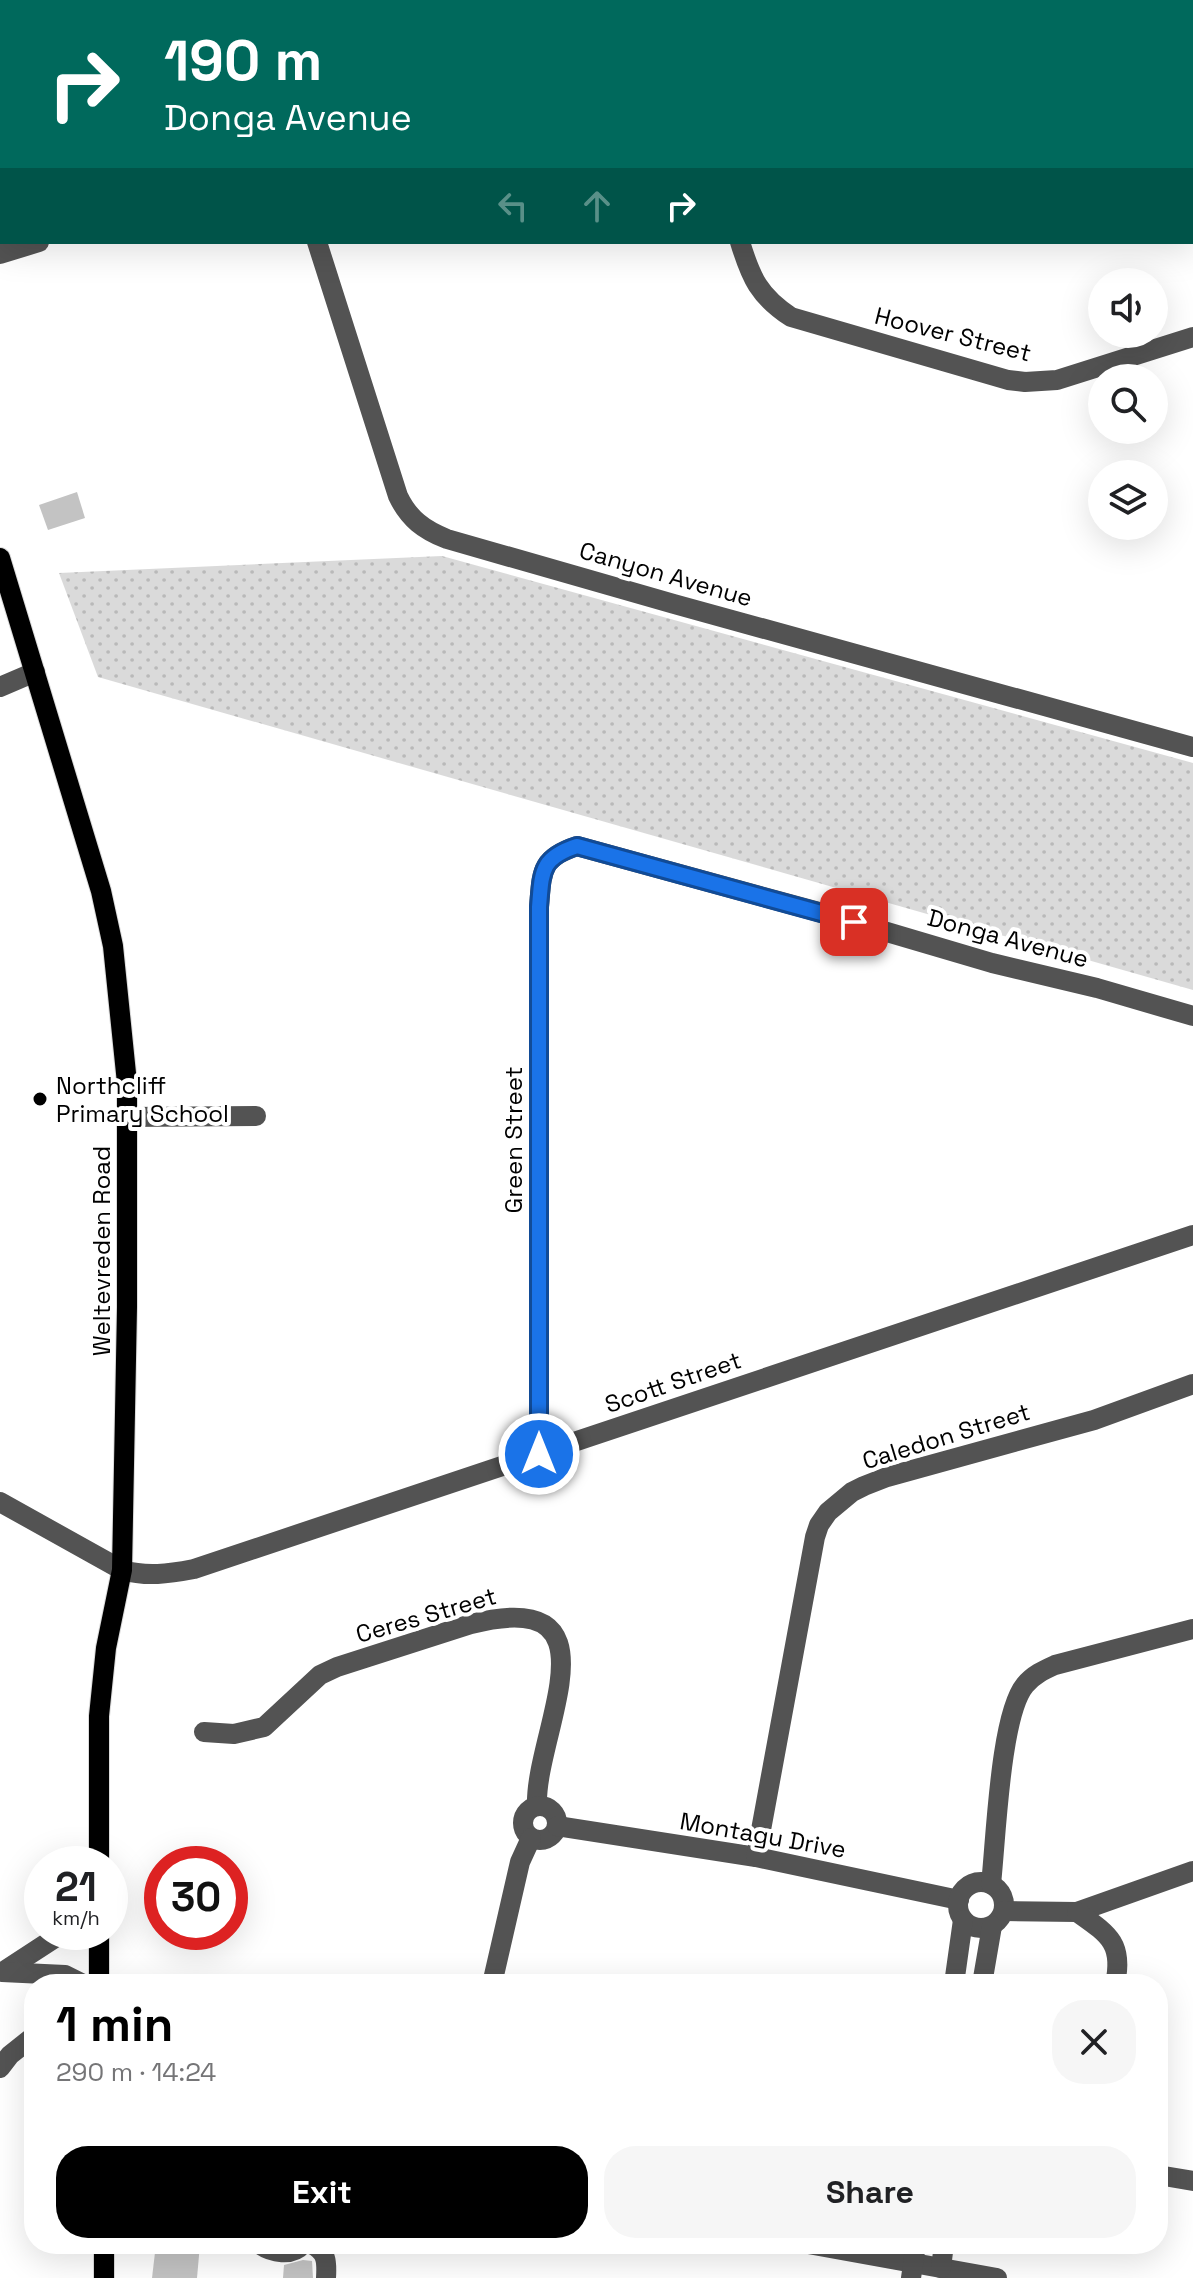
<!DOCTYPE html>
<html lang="en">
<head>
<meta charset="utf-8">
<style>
	body { margin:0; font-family:"Space Grotesk",sans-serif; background:#f6f6f6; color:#202124; height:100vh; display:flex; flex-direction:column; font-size:30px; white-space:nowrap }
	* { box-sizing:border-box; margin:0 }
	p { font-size:26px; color:#757577 }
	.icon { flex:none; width:44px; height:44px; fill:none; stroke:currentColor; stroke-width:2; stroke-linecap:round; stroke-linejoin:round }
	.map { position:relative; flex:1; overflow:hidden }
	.side { position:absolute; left:24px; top:1974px; width:1144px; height:280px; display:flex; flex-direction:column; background:#fff; border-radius:32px; box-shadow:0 8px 32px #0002 }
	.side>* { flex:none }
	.guide { position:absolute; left:0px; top:0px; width:1194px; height:244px; box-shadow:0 8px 32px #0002; background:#00695c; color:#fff; overflow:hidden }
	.buttons { position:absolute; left:1088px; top:268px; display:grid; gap:16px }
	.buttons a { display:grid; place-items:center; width:80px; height:80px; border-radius:50%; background:#fff; box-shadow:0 8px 32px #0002; font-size:40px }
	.speed { position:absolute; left:24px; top:1846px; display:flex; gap:16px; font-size:40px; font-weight:700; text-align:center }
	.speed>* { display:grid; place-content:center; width:104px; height:104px; border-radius:50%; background:#fff; box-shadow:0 8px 32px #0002; line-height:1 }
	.speed small { font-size:20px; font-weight:400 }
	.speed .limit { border:12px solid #d22; background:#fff; color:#111 }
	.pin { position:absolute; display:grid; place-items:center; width:68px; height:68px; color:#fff; margin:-34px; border-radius:16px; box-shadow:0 4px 12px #0006 }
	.me { position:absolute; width:88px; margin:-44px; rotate:0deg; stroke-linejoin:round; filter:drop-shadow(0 0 6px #0008) }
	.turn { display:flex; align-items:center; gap:28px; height:168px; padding:0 32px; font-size:36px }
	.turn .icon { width:104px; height:104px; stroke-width:2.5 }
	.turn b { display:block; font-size:56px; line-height:68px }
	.lanes { display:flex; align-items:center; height:76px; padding:0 32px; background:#0003; justify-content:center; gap:40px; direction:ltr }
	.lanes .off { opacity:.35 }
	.round { display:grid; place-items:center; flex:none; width:84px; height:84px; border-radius:32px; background:#f6f6f6 }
	.overview { display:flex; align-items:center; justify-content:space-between; height:136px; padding:0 32px }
	h1 { font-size:48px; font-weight:800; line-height:60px; color:#000 }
	.action { display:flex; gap:16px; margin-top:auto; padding:16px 32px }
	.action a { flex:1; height:92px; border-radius:32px; background:#000; color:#fff; font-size:32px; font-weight:800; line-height:92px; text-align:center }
	.action a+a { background:#f6f6f6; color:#202124 }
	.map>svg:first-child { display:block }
</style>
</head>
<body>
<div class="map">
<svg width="1193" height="2278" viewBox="0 0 1193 2278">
	<defs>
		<pattern id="park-dots" width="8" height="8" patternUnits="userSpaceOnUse" patternTransform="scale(2)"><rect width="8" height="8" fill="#dadada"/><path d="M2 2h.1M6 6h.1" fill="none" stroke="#b9b9b9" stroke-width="1.8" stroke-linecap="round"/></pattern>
	</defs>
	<rect width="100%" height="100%" fill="#fff"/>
	<path fill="url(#park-dots)" d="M442,556l751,207v227l-1095,-313 -39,-104z"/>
	<g fill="#c3c3c3">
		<path d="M77,492l8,26 -37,12 -9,-25z"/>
		<path d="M156,2244h44l-3,34h-45z"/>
		<path d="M303,2260l9,1 1,17h-30l1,-13z"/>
	</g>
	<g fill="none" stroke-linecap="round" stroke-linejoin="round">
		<g stroke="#dbdbdb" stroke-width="22">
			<g id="major">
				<path d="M0,558l101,333 12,55 14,137v224l-5,263 -16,78 -7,68v148"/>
				<path d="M99,1984v-52"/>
				<path d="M104,2244v34"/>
			</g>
		</g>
		<g stroke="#535353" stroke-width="20">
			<path d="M242,0l1,2"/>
			<path d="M664,0v2"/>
			<path d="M929,0v2"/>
			<path d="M818,2l7,-2"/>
			<path d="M317,242l81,254c11,23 26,34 49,43l227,65 519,143"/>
			<path d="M740,242c11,36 19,54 51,75l217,63 17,2 32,-2 136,-43"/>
			<path d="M0,254l39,-12"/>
			<path d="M0,687l35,-15"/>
			<path d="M127,1117l129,-1"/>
			<path d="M539,1454v-547c3,-35 1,-49 38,-61l249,68 166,49 105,25 96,28"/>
			<path d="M0,1502l122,68c25,7 46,4 72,-1l999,-334"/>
			<path d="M204,1732l30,2 30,-7 56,-52 17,-8 134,-43c154,-39 63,109 66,182"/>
			<circle cx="540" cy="1823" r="17"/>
			<path d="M557,1826l199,31 203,43"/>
			<path d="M756,1857l59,-320 4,-12 9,-13 24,-20 12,-6 23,-9 207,-57 99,-36"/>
			<circle cx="981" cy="1905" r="23"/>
			<path d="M991,1884c5,-44 9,-169 34,-199 8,-10 19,-15 30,-20l138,-36"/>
			<path d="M1004,1911l73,1 116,-41"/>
			<path d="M1077,1912c31,22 47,31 38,72"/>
			<path d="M4,1971l60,-39"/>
			<path d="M2,1972l63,3 18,9"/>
			<path d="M492,1984l28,-122 11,-24"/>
			<path d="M954,1984l9,-64"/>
			<path d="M982,1984l10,-58"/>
			<path d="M0,2068l10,-13 24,-19"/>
			<path d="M1158,2175l35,6"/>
			<path d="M259,2244c13,9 33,13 44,0"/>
			<path d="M311,2244c16,7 16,18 15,34"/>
			<path d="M808,2244l189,34"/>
			<path d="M941,2268l3,-24"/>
			<path d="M911,2278l5,-34"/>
		</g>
		<use href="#major" stroke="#000" stroke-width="20"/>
	</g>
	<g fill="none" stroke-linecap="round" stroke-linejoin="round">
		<g stroke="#114b97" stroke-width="20">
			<path id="route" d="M539,1454v-547c3,-35 1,-49 38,-61l277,76"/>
		</g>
		<use href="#route" stroke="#1a73e8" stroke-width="14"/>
	</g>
	<circle fill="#000" stroke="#fff" stroke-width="3" cx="40" cy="1099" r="8"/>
	<g text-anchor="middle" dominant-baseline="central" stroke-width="8" stroke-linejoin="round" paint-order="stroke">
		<g font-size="24" fill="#000" stroke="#fff">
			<text transform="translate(953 334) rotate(14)">Hoover Street</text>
			<text transform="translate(666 574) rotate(16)">Canyon Avenue</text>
			<text transform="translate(1008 938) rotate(15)">Donga Avenue</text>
			<text transform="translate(513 1140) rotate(-90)">Green Street</text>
			<text transform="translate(101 1251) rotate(-90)">Weltevreden Road</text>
			<text transform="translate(673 1382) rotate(-19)">Scott Street</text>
			<text transform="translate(946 1436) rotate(-17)">Caledon Street</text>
			<text transform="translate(426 1615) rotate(-16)">Ceres Street</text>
			<text transform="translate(763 1835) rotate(10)">Montagu Drive</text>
		</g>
		<g font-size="24" fill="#000" stroke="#fff" text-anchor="start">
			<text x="56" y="1085">Northcliff<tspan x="56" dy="28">Primary School</tspan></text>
		</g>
	</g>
</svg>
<div class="buttons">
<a><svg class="icon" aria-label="sound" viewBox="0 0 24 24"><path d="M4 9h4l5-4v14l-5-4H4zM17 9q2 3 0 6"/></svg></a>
<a><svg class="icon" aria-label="search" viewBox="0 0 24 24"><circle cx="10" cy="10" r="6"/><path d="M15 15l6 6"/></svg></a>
<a><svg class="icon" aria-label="layers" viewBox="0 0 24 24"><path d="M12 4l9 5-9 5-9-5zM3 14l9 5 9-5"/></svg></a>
</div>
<div class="speed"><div>21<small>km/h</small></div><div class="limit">30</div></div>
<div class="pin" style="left:854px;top:922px;background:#d93025"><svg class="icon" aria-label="arrive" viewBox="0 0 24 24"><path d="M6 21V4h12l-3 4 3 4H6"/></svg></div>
<svg class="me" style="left:539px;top:1454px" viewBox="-20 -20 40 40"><circle r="17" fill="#1a73e8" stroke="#fff" stroke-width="3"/><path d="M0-11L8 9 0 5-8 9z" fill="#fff"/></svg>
<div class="guide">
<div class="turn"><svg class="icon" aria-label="right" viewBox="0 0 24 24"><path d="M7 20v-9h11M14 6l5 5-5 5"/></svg><div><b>190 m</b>Donga Avenue</div></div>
<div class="lanes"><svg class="icon off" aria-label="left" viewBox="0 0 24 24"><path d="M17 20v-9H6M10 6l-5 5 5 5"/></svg><svg class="icon off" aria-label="ahead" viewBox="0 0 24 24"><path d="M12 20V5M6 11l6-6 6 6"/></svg><svg class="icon" aria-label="right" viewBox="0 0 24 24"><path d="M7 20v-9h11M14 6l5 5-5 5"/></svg></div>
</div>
<section class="side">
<div class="overview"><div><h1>1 min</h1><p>290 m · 14:24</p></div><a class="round"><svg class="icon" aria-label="close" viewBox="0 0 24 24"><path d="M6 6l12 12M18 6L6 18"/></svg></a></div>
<div class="action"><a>Exit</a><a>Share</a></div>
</section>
</div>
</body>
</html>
